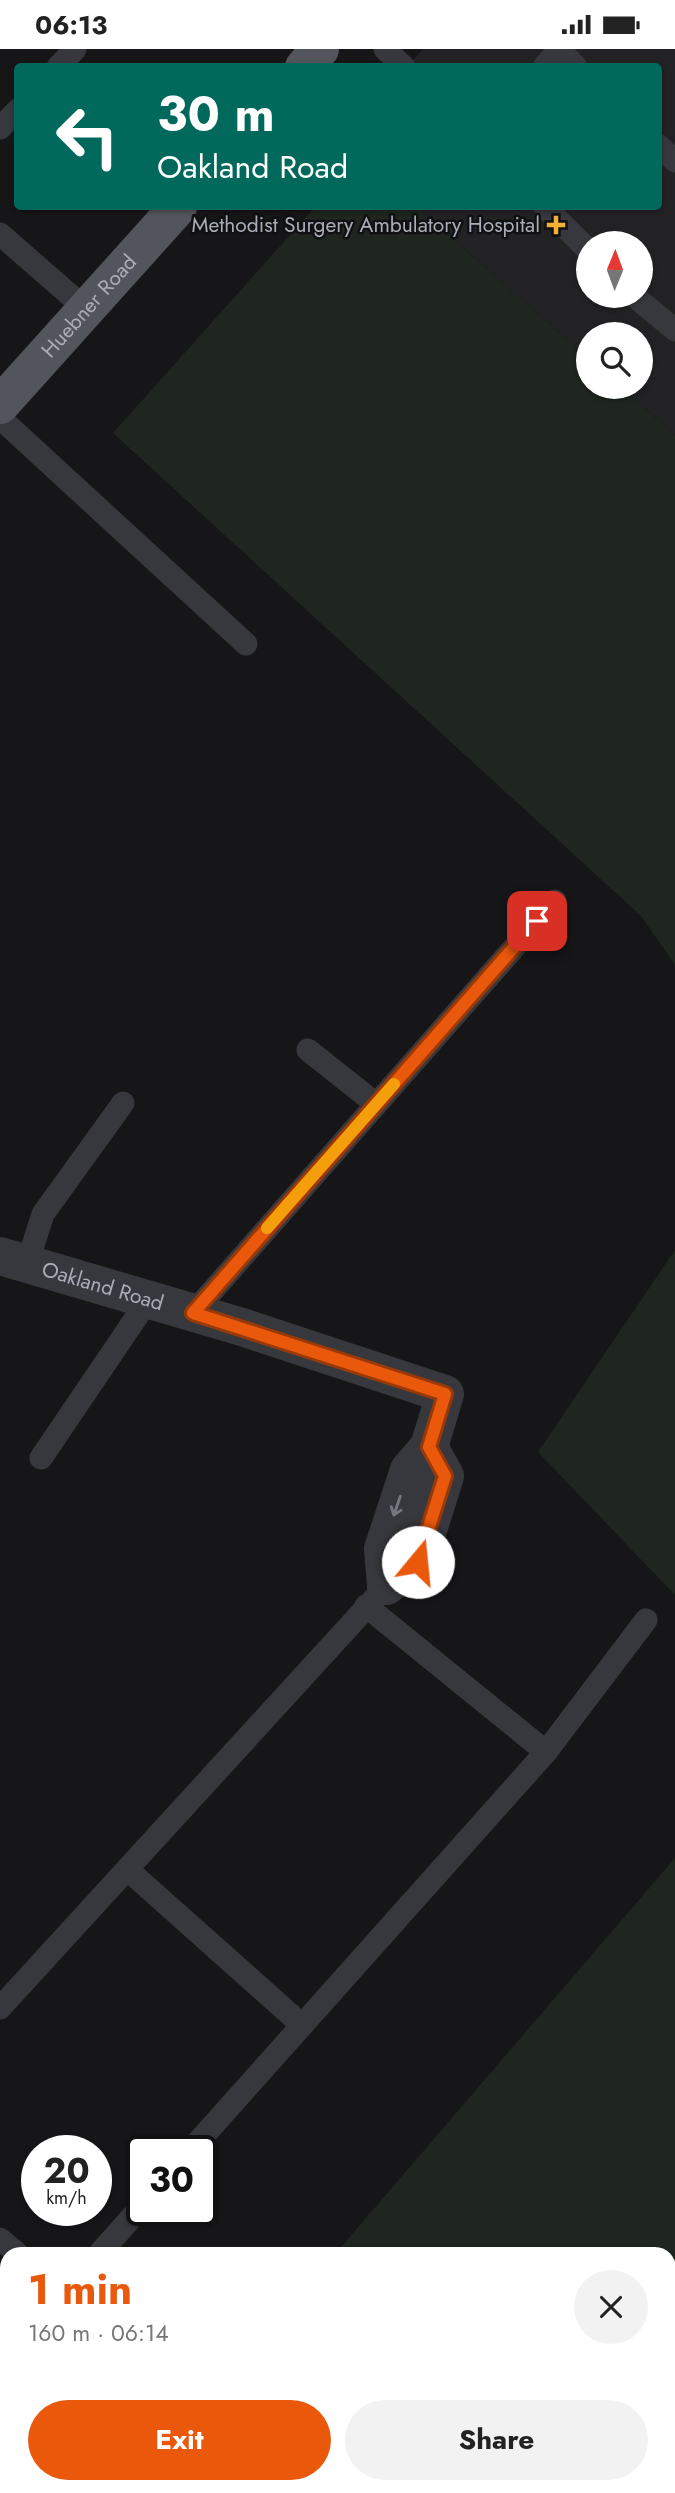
<!DOCTYPE html>
<html lang="en">
<head>
<meta charset="utf-8">
<style>
	body { margin:0; font-family:Jost,sans-serif; background:#f2f2f2; color:#222; height:100vh; display:flex; flex-direction:column; font-size:26px; white-space:nowrap }
	* { box-sizing:border-box; margin:0 }
	p { font-size:23px; color:#767676 }
	.icon { flex:none; width:38px; height:38px; fill:none; stroke:currentColor; stroke-width:2; stroke-linecap:round; stroke-linejoin:round }
	.map { position:relative; flex:1; overflow:hidden }
	.details { position:absolute; left:0px; top:2198px; width:676px; height:247px; display:flex; flex-direction:column; background:#fff; border-radius:21px 21px 0 0; box-shadow:0 2px 5px #0004 }
	.details>* { flex:none }
	.banner { position:absolute; left:14px; top:14px; width:648px; height:147px; border-radius:7px; box-shadow:0 2px 5px #0004; background:#00695c; color:#fff; overflow:hidden }
	.needle { width:46px; rotate:1deg }
	.buttons { position:absolute; left:576px; top:182px; display:grid; gap:14px }
	.buttons a { display:grid; place-items:center; width:77px; height:77px; border-radius:50%; background:#fff; box-shadow:0 2px 5px #0004; font-size:35px }
	.speed { position:absolute; left:21px; top:2086px; display:flex; gap:14px; font-size:35px; font-weight:700; text-align:center }
	.speed>* { display:grid; place-content:center; width:91px; height:91px; border-radius:50%; background:#fff; box-shadow:0 2px 5px #0004; line-height:1 }
	.speed small { font-size:18px; font-weight:400 }
	.speed .limit { border:4px solid #111; border-radius:10px; background:#fff; color:#111 }
	.pin { position:absolute; display:grid; place-items:center; width:60px; height:60px; color:#fff; margin:-30px; border-radius:14px; box-shadow:0 4px 10px #0006 }
	.me { position:absolute; width:77px; margin:-38px; rotate:17deg; stroke-linejoin:round; filter:drop-shadow(0 0 5px #0008) }
	.turn { display:flex; align-items:center; gap:24px; height:147px; padding:0 28px; font-size:32px }
	.turn .icon { width:91px; height:91px; stroke-width:2.5 }
	.turn b { display:block; font-size:49px; line-height:60px }
	.round { display:grid; place-items:center; flex:none; width:74px; height:74px; border-radius:37px; background:#f2f2f2 }
	.summary { display:flex; align-items:center; justify-content:space-between; height:119px; padding:0 28px }
	h1 { font-size:42px; font-weight:700; line-height:52px; color:#ea580c }
	.action { display:flex; gap:14px; margin-top:auto; padding:14px 28px }
	.action a { flex:1; height:80px; border-radius:42px; background:#ea580c; color:#fff; font-size:28px; font-weight:700; line-height:80px; text-align:center }
	.action a+a { background:#f2f2f2; color:#222 }
	.status { display:flex; justify-content:space-between; align-items:center; height:49px; padding:0 35px; background:#fff; direction:ltr }
	.status svg { height:19px; fill:currentColor }
	.map>svg:first-child { display:block }
</style>
</head>
<body>
<div class="status"><b>06:13</b><svg viewBox="0 0 49 12"><path d="M0 12V9h3v3zM5 12V6h3v6zM10 12V3h3v9zM15 12V0h3v12zM26 1h20v11H26zM47 4h2v5h-2z"/></svg></div>
<div class="map">
<svg width="675" height="2444" viewBox="0 0 675 2444">
	<rect width="100%" height="100%" fill="#161618"/>
	<path fill="#222225" fill-rule="evenodd" d="M423,0h252v386l-54,-48h19v-53h-52v24l-171,-151h241v-140h-251zM588,194h52v53h-52z"/>
	<g fill="#1e261f">
		<path d="M315,158h102l171,151v29h33l54,48v530l-34,-49 -528,-483z"/>
		<path d="M675,1201v345l-137,-143z"/>
		<path d="M675,1809v635h-545l6,-6h532v-233h-333z"/>
	</g>
	<g fill="none" stroke-linecap="round" stroke-linejoin="round">
		<g stroke="#2c353c" stroke-width="12">
			<path d="M668,2327l7,-5"/>
			<path d="M556,2444l4,-6"/>
		</g>
		<g stroke="#37383d" stroke-width="23">
			<path d="M385,0l19,18"/>
			<path d="M559,0l17,18"/>
			<path d="M58,18l17,-18"/>
			<path d="M544,18l15,-18"/>
			<path d="M0,79l18,-18"/>
			<path d="M658,96l17,16"/>
			<path d="M545,158l43,43"/>
			<path d="M0,185l86,75"/>
			<path d="M634,247l41,34"/>
			<path d="M0,369l246,226"/>
			<path d="M308,1001l68,54"/>
			<path d="M27,1215l16,-50 80,-111"/>
			<path d="M193,1264l362,-412"/>
			<path d="M41,1409l107,-158"/>
			<path d="M366,1557l180,146"/>
			<path d="M128,1821l174,155"/>
			<path d="M0,1959l386,-422"/>
			<path d="M190,2102l356,-399 100,-132"/>
			<path d="M0,2190l18,15"/>
			<path d="M99,2205l43,-48"/>
			<path d="M0,2317l7,-8"/>
		</g>
		<g stroke="#37383d" stroke-width="38">
			<path id="s1" d="M0,1207l242,71 203,67 -16,53 -20,23 -26,79 3,37"/>
			<path d="M386,1537l32,-24 27,-86 -16,-29"/>
		</g>
		<g stroke="#53555c" stroke-width="38">
			<path d="M304,18l16,-18"/>
			<path id="s2" d="M0,356l178,-198"/>
		</g>
	</g>
	<defs><path id="oneway-shaft" d="M-6 0H5M1.5-3L5.5 0L1.5 3" fill="none" stroke-width="1.6" stroke-linecap="round" stroke-linejoin="round" transform="scale(1.75)"/></defs>
	<use stroke="#757881" href="#oneway-shaft" transform="translate(397 1457) rotate(109)"/>
	<g fill="none" stroke-linecap="round" stroke-linejoin="round">
		<g stroke="#983908" stroke-width="18">
			<path id="route" d="M418,1513l27,-86 -16,-29 16,-53 -252,-81 344,-392"/>
		</g>
		<use href="#route" stroke="#ea580c" stroke-width="12"/>
		<path stroke="#f59e0b" stroke-width="12" d="M267,1179l127,-144"/>
	</g>
	<path fill="#f2b134" stroke="#111113" stroke-width="2.5" d="M552.5 165.5h7v7h7v7h-7v7h-7v-7h-7v-7h7z"/>
	<g text-anchor="middle" dominant-baseline="central" stroke-width="5" stroke-linejoin="round" paint-order="stroke">
		<g font-size="21" fill="#a8adb8" stroke="#111113" text-anchor="end">
			<text x="540" y="176">Methodist Surgery Ambulatory Hospital</text>
		</g>
		<g font-size="21" fill="#a8adb8" stroke="#111113">
			<text stroke="none"><textPath href="#s2" startOffset="133">Huebner Road</textPath></text>
			<text stroke="none"><textPath href="#s1" startOffset="107">Oakland Road</textPath></text>
		</g>
	</g>
</svg>
<div class="buttons">
<a><svg class="needle" viewBox="-14 -14 28 28"><path d="M0-13l5 13h-10z" fill="#e53935"/><path d="M0 13l5-13h-10z" fill="#767676"/></svg></a>
<a><svg class="icon" aria-label="search" viewBox="0 0 24 24"><circle cx="10" cy="10" r="6"/><path d="M15 15l6 6"/></svg></a>
</div>
<div class="speed"><div>20<small>km/h</small></div><div class="limit">30</div></div>
<div class="pin" style="left:537px;top:872px;background:#d93025"><svg class="icon" aria-label="arrive" viewBox="0 0 24 24"><path d="M6 21V4h12l-3 4 3 4H6"/></svg></div>
<svg class="me" style="left:418px;top:1513px" viewBox="-20 -20 40 40"><circle r="19" fill="#fff"/><path d="M0-13L10 11 0 6-10 11z" fill="#ea580c"/></svg>
<div class="banner">
<div class="turn"><svg class="icon" aria-label="left" viewBox="0 0 24 24"><path d="M17 20v-9H6M10 6l-5 5 5 5"/></svg><div><b>30 m</b>Oakland Road</div></div>
</div>
<section class="details">
<div class="summary"><div><h1>1 min</h1><p>160 m · 06:14</p></div><a class="round"><svg class="icon" aria-label="close" viewBox="0 0 24 24"><path d="M6 6l12 12M18 6L6 18"/></svg></a></div>
<div class="action"><a>Exit</a><a>Share</a></div>
</section>
</div>
</body>
</html>
